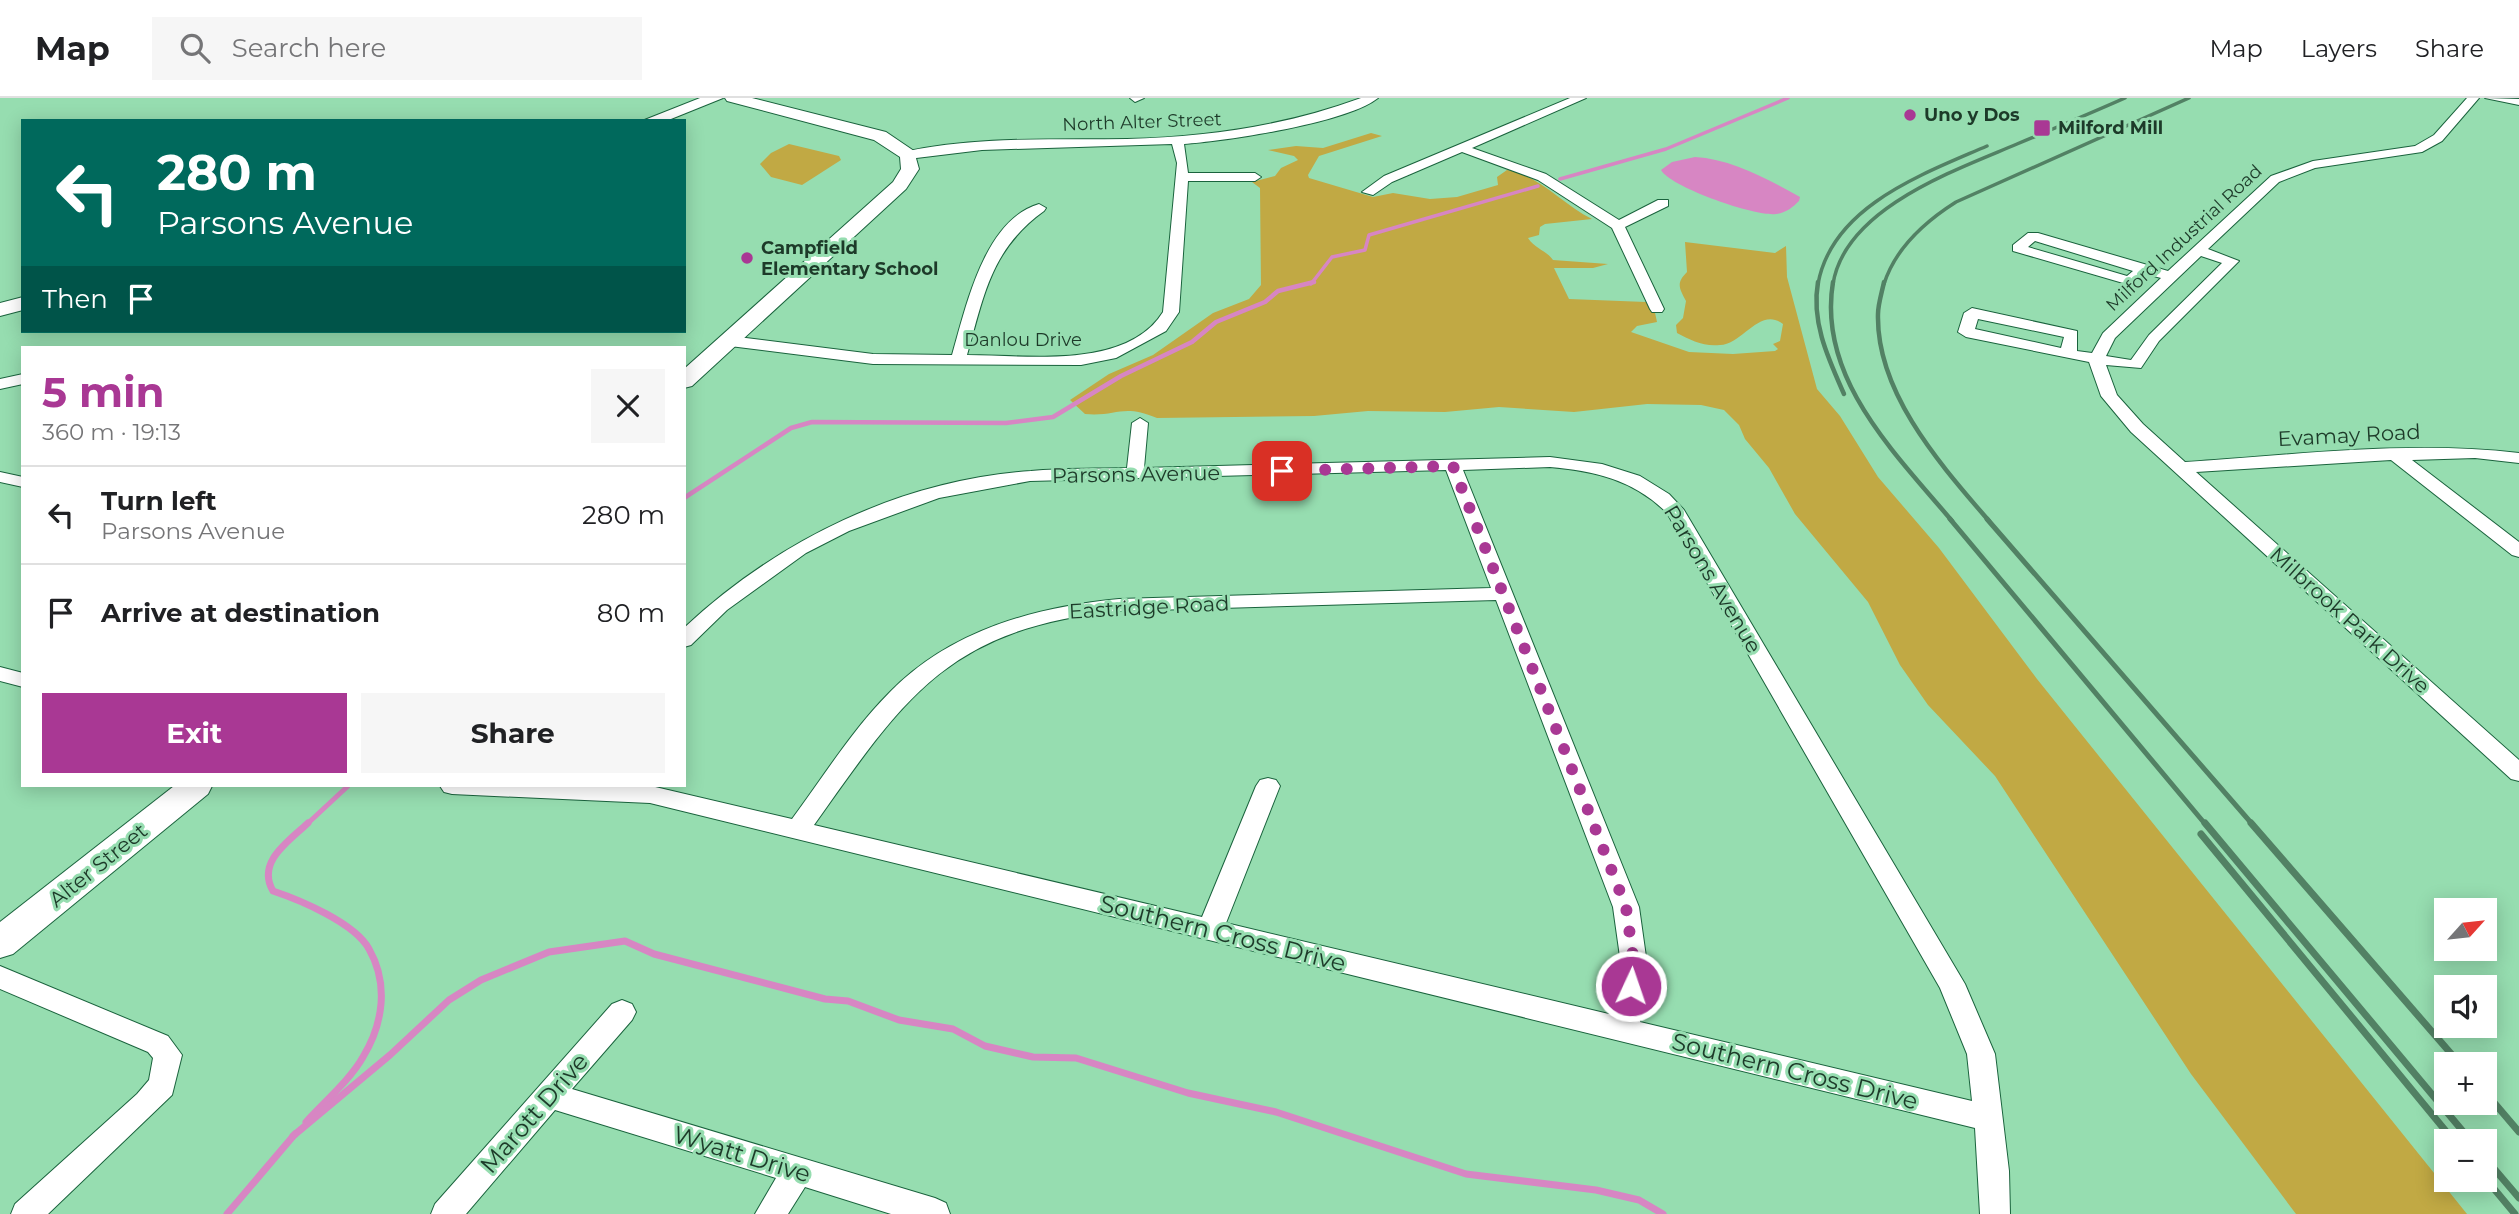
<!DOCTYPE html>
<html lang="en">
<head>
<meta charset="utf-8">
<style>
	body { margin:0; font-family:Montserrat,sans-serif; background:#f6f6f6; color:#202124; height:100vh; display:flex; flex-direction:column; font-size:26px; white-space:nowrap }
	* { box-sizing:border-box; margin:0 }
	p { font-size:23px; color:#757577 }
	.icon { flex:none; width:38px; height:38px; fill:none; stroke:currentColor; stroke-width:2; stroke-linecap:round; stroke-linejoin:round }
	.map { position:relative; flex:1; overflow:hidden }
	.side { position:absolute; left:21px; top:248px; width:665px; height:441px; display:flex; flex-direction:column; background:#fff; border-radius:0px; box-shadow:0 4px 18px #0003 }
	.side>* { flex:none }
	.top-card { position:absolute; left:21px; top:21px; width:665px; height:214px; border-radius:0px; box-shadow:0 4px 18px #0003; background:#00695c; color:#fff; overflow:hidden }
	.needle { width:46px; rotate:63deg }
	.buttons { position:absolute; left:2434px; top:800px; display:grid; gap:14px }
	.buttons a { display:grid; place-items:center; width:63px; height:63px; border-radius:0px; background:#fff; box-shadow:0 4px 18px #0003; font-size:35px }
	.pin { position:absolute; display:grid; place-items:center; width:60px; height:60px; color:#fff; margin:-30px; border-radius:14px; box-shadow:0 4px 10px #0006 }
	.me { position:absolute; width:77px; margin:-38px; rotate:3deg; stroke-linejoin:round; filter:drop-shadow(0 0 5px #0008) }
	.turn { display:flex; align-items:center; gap:24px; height:147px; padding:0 21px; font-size:32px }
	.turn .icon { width:91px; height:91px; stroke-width:2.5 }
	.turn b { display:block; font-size:49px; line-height:60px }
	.then { display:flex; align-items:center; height:66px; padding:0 21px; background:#0003; gap:14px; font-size:26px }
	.round { display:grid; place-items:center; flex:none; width:74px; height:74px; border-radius:0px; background:#f6f6f6 }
	.head { display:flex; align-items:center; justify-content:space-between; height:119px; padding:0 21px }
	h1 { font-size:42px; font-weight:700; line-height:52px; color:#a93894 }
	.primary-button { display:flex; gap:14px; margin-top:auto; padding:14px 21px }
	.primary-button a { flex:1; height:80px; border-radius:0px; background:#a93894; color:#fff; font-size:28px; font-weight:700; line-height:80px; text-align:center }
	.primary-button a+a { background:#f6f6f6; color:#202124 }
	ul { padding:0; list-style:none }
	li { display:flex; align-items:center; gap:21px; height:98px; padding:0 21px; border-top:2px solid #e0e0e0 }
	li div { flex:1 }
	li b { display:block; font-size:26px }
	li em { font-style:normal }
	header { display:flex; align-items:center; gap:42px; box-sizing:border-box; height:98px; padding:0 35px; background:#fff; border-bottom:2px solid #e0e0e0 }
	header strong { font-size:33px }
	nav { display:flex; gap:38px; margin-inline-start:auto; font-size:24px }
	.search { width:490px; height:63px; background:#f6f6f6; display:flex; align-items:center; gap:18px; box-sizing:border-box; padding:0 24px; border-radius:0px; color:#757577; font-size:26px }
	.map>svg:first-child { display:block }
</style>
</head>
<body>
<header>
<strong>Map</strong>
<div class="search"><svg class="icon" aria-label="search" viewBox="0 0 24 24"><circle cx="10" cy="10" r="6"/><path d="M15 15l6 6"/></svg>Search here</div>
<nav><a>Map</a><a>Layers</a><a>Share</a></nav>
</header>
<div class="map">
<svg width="2519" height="1116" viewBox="0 0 2519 1116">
	<rect width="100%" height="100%" fill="#96ddb0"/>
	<g fill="#c1a944">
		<path d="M1371,35l11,3 -63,20 -11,19 1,3 64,19 20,-4 37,6 27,-2 41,-12 -1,-8 10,-7c33,5 56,35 85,49l-47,5 -5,3 -1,8 -11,3c7,11 18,12 25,22l55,4 -15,4h-39l15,31 77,3 8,6 3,14 -20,4 -6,6 58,20 44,2 42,-3 3,-2 -5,-5 7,-3 3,-17c-23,-18 -40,20 -63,21 -16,2 -30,-5 -43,-12l-1,-8 7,-7 3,-17c-7,-13 -10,-18 1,-29l-2,-30 90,11 11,-7 1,31 30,112 23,27 38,61 61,71 98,131 430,535h-171l-105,-140 -196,-298 -67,-71 -28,-40 -32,-63 -73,-88 -26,-46 -24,-29 -6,-14 -15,-15 -23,-5 -54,-1 -73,8 -75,-5 -54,5 -77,-1 -54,5 -157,2c-35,-15 -40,-1 -72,-4l-15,-14 39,-26 44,-19 60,-42 36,-14 12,-14 -1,-97 -8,-6 23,-6 6,-8 17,-8 -4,-4 -26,-6 28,-4 27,2z"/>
		<path d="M789,46l50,12 2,4 -39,25 -31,-8 -11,-13 11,-11z"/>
	</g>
	<path fill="#d786c3" d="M1695,59c36,2 73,22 105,40l-1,4c-6,6 -13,12 -23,13 -20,3 -106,-27 -115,-44l11,-8z"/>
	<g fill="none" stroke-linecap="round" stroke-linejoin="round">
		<g stroke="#d786c3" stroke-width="3.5">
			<path d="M1560,81l106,-30 122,-51"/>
			<path d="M1311,186l21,-27 33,-7 4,-15 169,-49"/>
		</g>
		<path stroke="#d786c3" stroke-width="4.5" d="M684,400l107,-70 21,-6 194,1 47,-6 68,-41 71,-34 24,-20 49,-20 13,-11 36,-9"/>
		<path stroke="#d786c3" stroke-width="5" d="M306,727l42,-39"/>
		<g stroke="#d786c3" stroke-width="7">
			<path d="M306,1024c18,-20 44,-42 57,-65 20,-33 26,-73 6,-108 -14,-26 -69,-49 -96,-58 -17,-29 16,-50 35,-68"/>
			<path d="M293,1038l97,-81 59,-55 32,-20 68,-28 76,-11 29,13 171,45 23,2 51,19 54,9 32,17 48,11 43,1 112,35 88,19 190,62 130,16 43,10 24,14"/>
			<path d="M227,1116l68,-80"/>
		</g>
		<g stroke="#1a633d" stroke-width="2">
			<g id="street">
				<path d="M1130,0h14l-9,4z"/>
				<path d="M1361,0h17c-31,25 -152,43 -194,46l4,29h67l6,4 -6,4h-67l-9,131 -13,19 -50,27 -35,7 -208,-1 -143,-18 -8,-5 8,-5 143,18 79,1c14,-48 32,-135 87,-151l7,4 -2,3c-53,38 -60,84 -77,144 60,0 160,15 196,-43l14,-149 -5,-19 -190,6 -74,9 -6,-4 2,-3c72,-16 149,-12 223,-13 81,-2 158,-13 234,-41z"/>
				<path d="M1570,0h16l-114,50 74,26 73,46 39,-20h10v6l-43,21 39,82 -2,3h-10l-2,-3 -38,-81 -74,-48 -76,-28 -70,30 -19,13 -11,-3 22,-16z"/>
				<path d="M2467,0h12l-37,43 -20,11 -107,16 -36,14 -71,67 31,12 -80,80 -18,27 -35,-3 11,30 26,29 42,38c110,-7 224,-22 334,-9v10l-44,-5 -63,2 107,82v15l-7,-2 -121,-95 -195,12 323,288v21l-8,-2 -380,-347 -30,-36 -12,-34 -123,-25 -8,-5 6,-19 8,-5 105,23v20l15,2 11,-20 58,-55 -15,-4 -16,11 -117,-34v-6l15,-12h10l130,38 103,-95 42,-15 102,-15 19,-11zM2035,143l98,30 -6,5 -99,-29zM2201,158l21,7 -73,72 -18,25 -25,-4 9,-18zM1978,221l86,18 -3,11 -86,-19z"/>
				<path d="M2485,0l34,1v6z"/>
				<path d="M23,276v10l-23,5v-10z"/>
				<path d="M1140,320l8,5 -4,45 406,-11 52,7 38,12 29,18 15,16 281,474 30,70 14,117 1,43h-30l-5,-86 -1325,-325 -198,-9 -8,-2 -4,-6h211l141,33c32,-43 60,-89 98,-127 61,-62 145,-85 229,-93l372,-11 -45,-118 -416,11 -91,17 -90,33 -43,22 -79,57 -36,35 -7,2v-19c94,-88 217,-148 347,-157 32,-3 64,-2 96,-3l5,-45zM1550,369c45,4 84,13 117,46l273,475 27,66 5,47 -332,-79 7,-58 -8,-57 -176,-437zM1496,502l117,307 8,57 -8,51 -387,-92 54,-137 -4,-6 -8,-2 -8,2 -4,6 -54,131 -388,-92c92,-130 135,-197 305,-214z"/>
				<path d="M0,374l23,5v10l-23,-5z"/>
				<path d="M0,569l23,6v14l-23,-6z"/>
				<path d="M0,868l168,70 14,19 -10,40 -124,119h-37l4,-10 122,-110 12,-14 4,-22 -5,-6 -148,-63z"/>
				<path d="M622,902l10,4 4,8 -4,8 -60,69 363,109 11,5 4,11h-59l-86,-27 -17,27h-33l21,-36 -221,-68 -89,104h-35l4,-10 177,-200z"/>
			</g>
		</g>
		<g stroke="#1a633d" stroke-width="2">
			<g id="secondary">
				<path d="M700,0h23l-57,23h-24z"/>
				<path d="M725,0h27l134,34 28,19 5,18 -13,20 -214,197 -8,2v-19l209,-187 8,-13 -1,-12 -26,-17 -147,-39z"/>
				<path d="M23,199v13l-23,6v-13z"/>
				<path d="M174,688h38l-4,8 -195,160 -13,4v-36z"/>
			</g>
		</g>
		<use href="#street" fill="#fff" fill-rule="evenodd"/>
		<use href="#secondary" fill="#fff" fill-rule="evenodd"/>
		<g stroke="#528164" stroke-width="3.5">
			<path d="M1818,186c14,-78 105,-110 169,-138"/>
			<path d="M1833,186c12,-76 123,-114 184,-140 36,-15 72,-30 108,-46"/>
			<path d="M1884,186c11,-35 42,-63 72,-82l233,-104"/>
		</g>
		<g stroke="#528164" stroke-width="4.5">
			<path d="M1818,184c-7,40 10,76 26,112"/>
			<path d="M1833,184c-16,96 62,171 119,239"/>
			<path d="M1884,184c-2,10 -6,22 -6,32 -2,79 63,151 111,207"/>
		</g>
		<g stroke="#528164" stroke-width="5">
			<path d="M1950,421l256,306"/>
			<path d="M1987,421l266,306"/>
		</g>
		<g stroke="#528164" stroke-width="7">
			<path d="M2205,725l266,318"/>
			<path d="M2251,725l209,241"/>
			<path d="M2201,736l253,307"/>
			<path d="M2485,994l34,40"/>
			<path d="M2485,1060l34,40"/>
			<path d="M2485,1080l30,36"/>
		</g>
	</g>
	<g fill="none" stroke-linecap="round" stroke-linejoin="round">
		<path stroke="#a93894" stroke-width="12" stroke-dasharray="0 21.6" d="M1282,373l171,-5 173,441 8,57 -3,22"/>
	</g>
	<g fill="#a93894" stroke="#96ddb0" stroke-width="2.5">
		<circle cx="1910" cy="17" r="7"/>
		<rect x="2033" y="21" width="18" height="18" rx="3.5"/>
		<circle cx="747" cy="160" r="7"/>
	</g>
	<g text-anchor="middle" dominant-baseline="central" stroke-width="6" stroke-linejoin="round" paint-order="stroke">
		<g font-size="18" font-weight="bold" fill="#1d3a29" stroke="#96ddb0" text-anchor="start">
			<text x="1924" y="17">Uno y Dos</text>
			<text x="2058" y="30">Milford Mill</text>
			<text x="761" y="150">Campfield<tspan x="761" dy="21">Elementary School</tspan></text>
		</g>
		<g font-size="18" fill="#1d3a29" stroke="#96ddb0">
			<text transform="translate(1142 24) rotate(-2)">North Alter Street</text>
			<text transform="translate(2184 140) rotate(-43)">Milford Industrial Road</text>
			<text x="1023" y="242">Danlou Drive</text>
		</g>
		<g font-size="21" fill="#1d3a29" stroke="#96ddb0">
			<text transform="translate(2349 337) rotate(-3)">Evamay Road</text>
			<text transform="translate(1136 376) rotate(-1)">Parsons Avenue</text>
			<text transform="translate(1713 481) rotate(59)">Parsons Avenue</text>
			<text transform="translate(1149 509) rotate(-3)">Eastridge Road</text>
			<text transform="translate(2350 522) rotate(42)">Milbrook Park Drive</text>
			<text transform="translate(98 767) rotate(-39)">Alter Street</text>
		</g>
		<g font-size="24" fill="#1d3a29" stroke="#96ddb0">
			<text transform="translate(1223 835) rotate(14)">Southern Cross Drive</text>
			<text transform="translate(1795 973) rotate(14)">Southern Cross Drive</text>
			<text transform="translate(534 1015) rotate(-49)">Marott Drive</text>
			<text transform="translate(742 1056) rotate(17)">Wyatt Drive</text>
		</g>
	</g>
</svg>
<div class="buttons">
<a><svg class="needle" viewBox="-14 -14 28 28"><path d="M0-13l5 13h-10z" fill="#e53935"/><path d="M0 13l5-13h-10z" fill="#757577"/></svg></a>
<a><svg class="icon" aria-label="sound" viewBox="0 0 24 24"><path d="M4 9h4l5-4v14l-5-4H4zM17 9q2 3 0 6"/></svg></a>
<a>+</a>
<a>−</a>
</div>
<div class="pin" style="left:1282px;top:373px;background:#d93025"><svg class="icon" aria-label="arrive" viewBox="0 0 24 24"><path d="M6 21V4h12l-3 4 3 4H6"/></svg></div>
<svg class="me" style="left:1631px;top:888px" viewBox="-20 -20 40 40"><circle r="17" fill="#a93894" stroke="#fff" stroke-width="3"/><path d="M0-11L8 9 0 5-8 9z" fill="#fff"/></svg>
<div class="top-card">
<div class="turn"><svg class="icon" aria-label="left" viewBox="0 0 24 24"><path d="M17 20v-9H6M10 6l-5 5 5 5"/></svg><div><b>280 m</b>Parsons Avenue</div></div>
<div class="then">Then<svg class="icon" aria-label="arrive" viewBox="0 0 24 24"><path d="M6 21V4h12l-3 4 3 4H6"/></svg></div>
</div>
<section class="side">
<div class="head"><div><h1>5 min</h1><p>360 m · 19:13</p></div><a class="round"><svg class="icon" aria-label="close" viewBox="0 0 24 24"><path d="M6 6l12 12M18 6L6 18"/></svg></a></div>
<ul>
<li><svg class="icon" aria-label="left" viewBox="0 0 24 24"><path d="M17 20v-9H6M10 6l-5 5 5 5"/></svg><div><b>Turn left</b><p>Parsons Avenue</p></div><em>280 m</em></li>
<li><svg class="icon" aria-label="arrive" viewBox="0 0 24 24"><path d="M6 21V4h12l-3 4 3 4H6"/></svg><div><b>Arrive at destination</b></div><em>80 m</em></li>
</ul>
<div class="primary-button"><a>Exit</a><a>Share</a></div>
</section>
</div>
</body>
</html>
